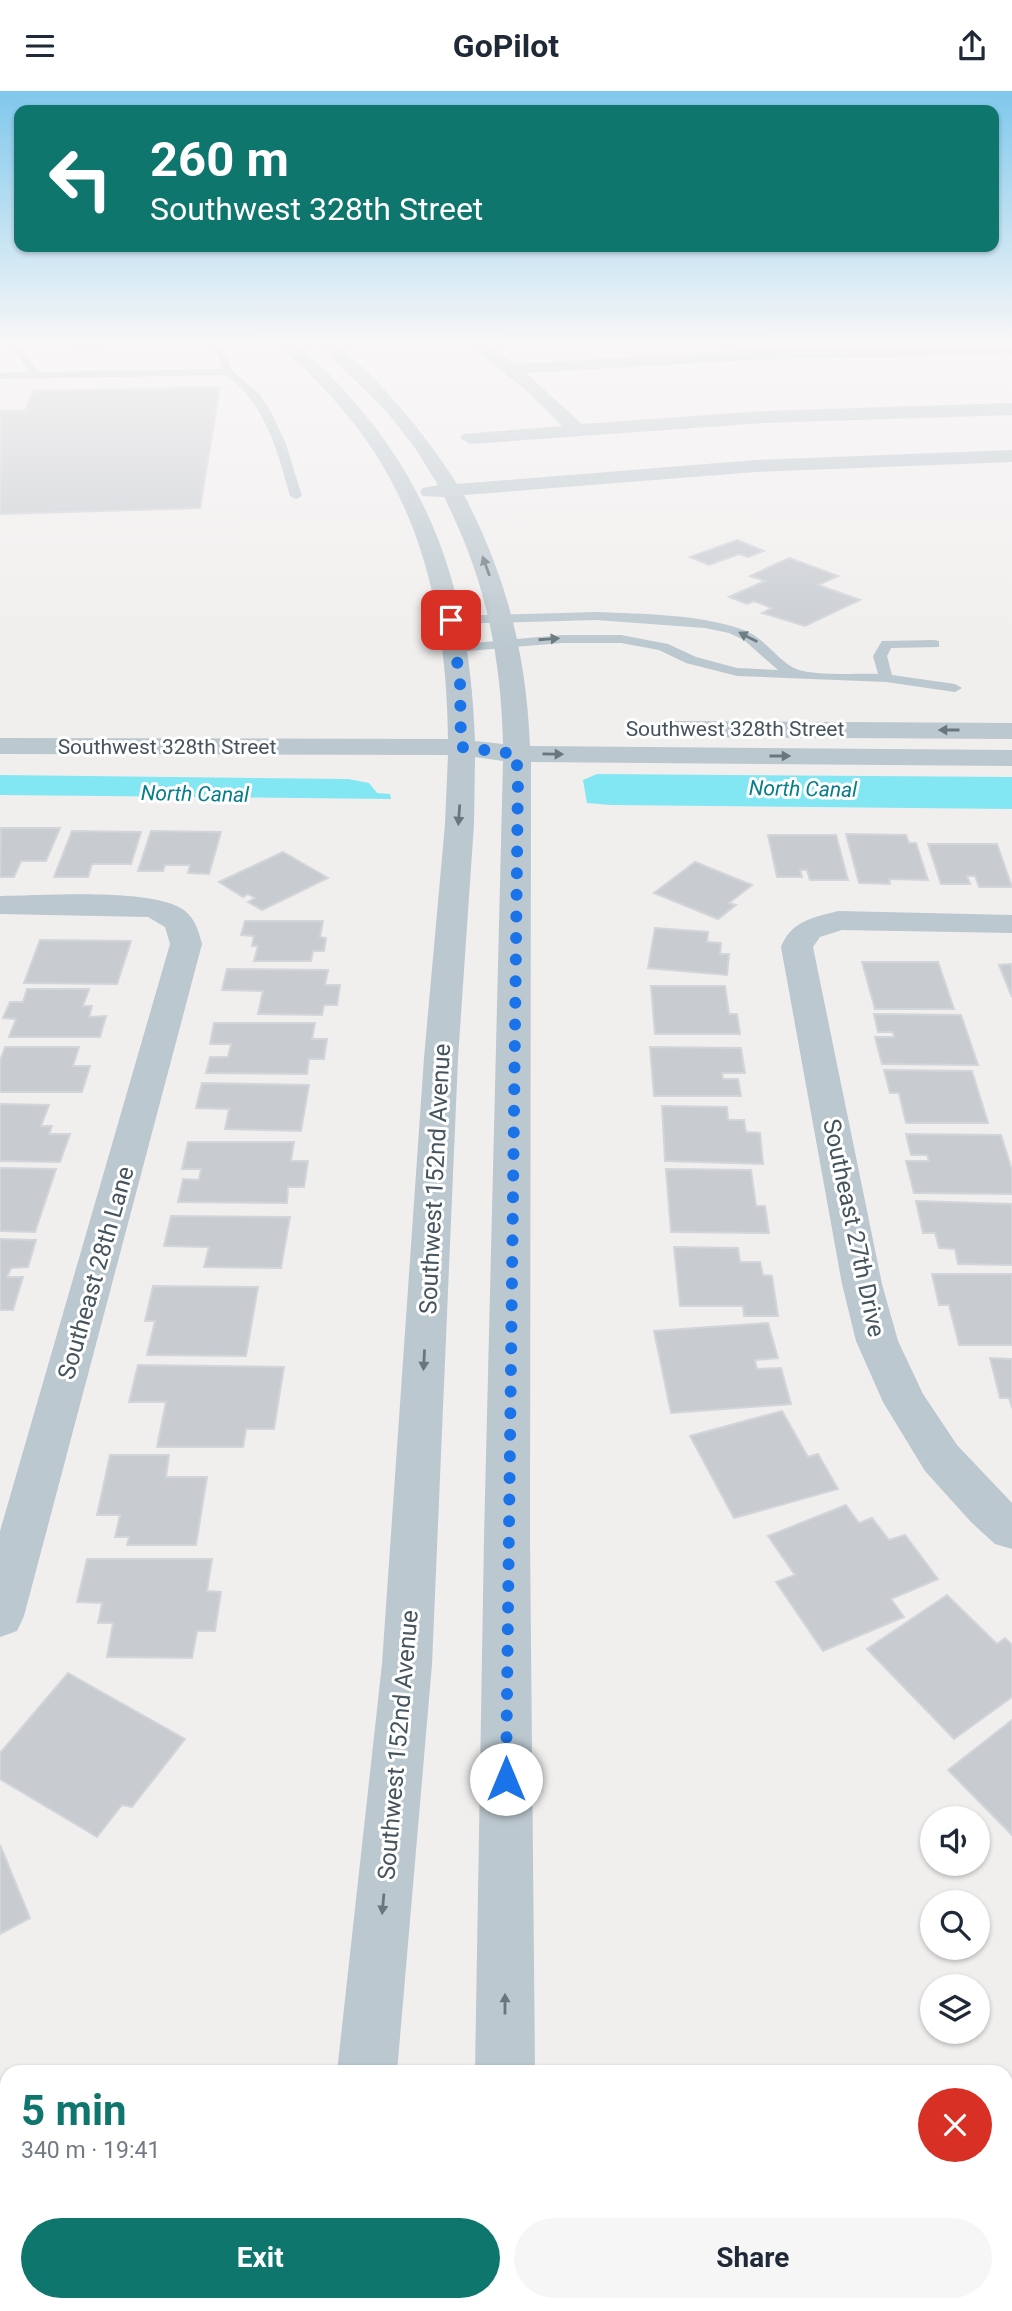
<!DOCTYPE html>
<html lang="en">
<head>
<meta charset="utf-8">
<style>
	body { margin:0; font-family:Roboto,sans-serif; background:#f6f6f7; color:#1f2937; height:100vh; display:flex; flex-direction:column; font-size:26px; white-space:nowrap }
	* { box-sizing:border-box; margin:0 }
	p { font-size:23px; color:#747a83 }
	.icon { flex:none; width:38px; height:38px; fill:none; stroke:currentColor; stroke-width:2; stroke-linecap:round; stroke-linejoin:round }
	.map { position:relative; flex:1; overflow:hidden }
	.panel { position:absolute; left:0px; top:1974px; width:1013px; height:247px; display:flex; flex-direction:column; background:#fff; border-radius:21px 21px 0 0; box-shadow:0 2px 5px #0004 }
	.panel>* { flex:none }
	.banner { position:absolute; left:14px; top:14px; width:985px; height:147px; border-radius:14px; box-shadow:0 2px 5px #0004; background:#0f766e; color:#fff; overflow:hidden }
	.controls { position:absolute; left:920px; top:1715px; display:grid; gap:14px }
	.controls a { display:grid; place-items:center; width:70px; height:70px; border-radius:50%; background:#fff; box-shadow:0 2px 5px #0004; font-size:35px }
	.pin { position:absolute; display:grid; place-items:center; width:60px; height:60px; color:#fff; margin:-30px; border-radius:14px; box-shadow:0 4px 10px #0006 }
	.me { position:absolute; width:77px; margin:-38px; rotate:0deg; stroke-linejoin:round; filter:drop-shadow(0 0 5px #0008) }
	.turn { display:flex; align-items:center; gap:24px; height:147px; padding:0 21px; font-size:32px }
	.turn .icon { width:91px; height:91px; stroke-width:2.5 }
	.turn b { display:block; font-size:49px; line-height:60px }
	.round { display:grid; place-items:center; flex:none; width:74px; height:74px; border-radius:37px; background:#f6f6f7 }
	.headline { display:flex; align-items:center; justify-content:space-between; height:119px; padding:0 21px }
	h1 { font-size:42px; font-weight:700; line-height:52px; color:#0f766e }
	.button { display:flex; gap:14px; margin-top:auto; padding:14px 21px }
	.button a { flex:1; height:80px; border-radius:42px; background:#0f766e; color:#fff; font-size:28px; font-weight:700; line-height:80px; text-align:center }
	.button a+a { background:#f6f6f7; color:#1f2937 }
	header { display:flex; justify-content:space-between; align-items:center; height:91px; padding:0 21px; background:#fff; font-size:32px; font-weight:700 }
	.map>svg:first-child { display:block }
</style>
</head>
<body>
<header><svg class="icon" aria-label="menu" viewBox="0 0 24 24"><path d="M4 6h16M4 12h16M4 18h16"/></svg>GoPilot<svg class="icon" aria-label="share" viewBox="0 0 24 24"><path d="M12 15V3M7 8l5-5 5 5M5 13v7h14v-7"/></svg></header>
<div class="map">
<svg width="1012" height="2220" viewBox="0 0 1012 2220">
	<rect width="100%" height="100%" fill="#f1eeee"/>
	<g fill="#82e7f3">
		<path d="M597,683l415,3v32l-401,-4 -24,-2 -4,-23z"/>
		<path d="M0,684l348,4 21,4 8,10 13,1 1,5 -391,-4z"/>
	</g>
	<g fill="#c8ccd1" stroke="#d2d5da" stroke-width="2">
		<path d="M72,249h62l-57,7z"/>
		<path d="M220,296l-20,121 -200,6v-103l25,-1 8,-19z"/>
		<path d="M737,449l27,11 -16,6 -9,-3 -30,11 -19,-8z"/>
		<path d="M789,467l49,18 -20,9 42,15 -55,26 -43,-13 10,-5 -18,-7 -7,3 -18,-7 36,-16 -15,-5z"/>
		<path d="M1,737h59l-14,33h-25l-7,16h-14z"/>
		<path d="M72,740l69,1 -10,32h-39l-4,13h-34z"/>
		<path d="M151,740l70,1 -12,42 -21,-1 2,-8h-25l-2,6h-25z"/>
		<path d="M846,743l60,1 3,8h7l12,37 -39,-1 1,5 -31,-1z"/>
		<path d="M768,744h68l12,45h-38l-3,-10h-7l2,7h-25z"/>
		<path d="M928,753h69l15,43h-33l-4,-11h-8l3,8h-29z"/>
		<path d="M283,761l45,26 -66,32 -14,-8 7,-4 -7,-4 -5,3 -24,-15z"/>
		<path d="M695,771l57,23 -23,18 7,2 -18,14 -64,-26z"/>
		<path d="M245,830h78l-3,16 6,1 -2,13h-11l-2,10h-57l4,-15h-6l2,-10 -13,-1z"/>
		<path d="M655,837l53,4 -1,10 14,1 -1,11h9l-2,21 -79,-7z"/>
		<path d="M40,849l91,1 -14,43 -93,-1z"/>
		<path d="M862,871h76l16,47h-79z"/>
		<path d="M1012,873v33l-13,-32z"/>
		<path d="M227,878l101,1 -3,15h15l-3,20h-13l-2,10 -64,-1 5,-23 -41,-1z"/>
		<path d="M651,895h74l4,28h8l3,20h-85z"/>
		<path d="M27,898h62l-6,17h9l-3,11 17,-1 -6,21h-91l7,-18 -13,-1 7,-16h13z"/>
		<path d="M874,923l87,1 17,50 -96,-1 -7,-27h19l-1,-5h-15z"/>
		<path d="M214,932h101l-3,16h15l-3,20h-15l-2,15 -101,-1 4,-16h18l3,-13h-21z"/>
		<path d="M5,956h74l-6,19h17l-8,26h-82v-31z"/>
		<path d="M650,956l91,1 4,25h-23l1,6h15l3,17h-87z"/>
		<path d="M884,979l88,1 16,52h-82l-7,-30h-9z"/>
		<path d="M202,992l107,2 -8,46 -76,-2 4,-20 -33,-1z"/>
		<path d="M0,1013l49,1 -8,21h11l-3,8h21l-10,28 -60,-1z"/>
		<path d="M662,1015l65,1 1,13h16l2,12 14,1 3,31 -98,-3z"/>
		<path d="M906,1043l95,1 11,35v24l-98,-1 -8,-32h23l-2,-6h-16z"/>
		<path d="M188,1051h106l-3,19h17l-4,26h-16l-1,16 -109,-1 5,-23 16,1 2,-11h-19z"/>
		<path d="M0,1077l56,1 -21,63 -35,-1z"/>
		<path d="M666,1078l85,1 5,36h9l4,27 -98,-1z"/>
		<path d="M916,1110l96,3v61l-54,-1 -3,-15 -16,-1 -4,-15h-12z"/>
		<path d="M171,1125l119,1 -9,51 -77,-1 5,-20 -45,-1z"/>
		<path d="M0,1148l36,1 -8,27 -17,1 -4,9h16l-10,33h-13z"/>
		<path d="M674,1156l64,1 2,14h20l3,13 9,1 6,40h-34l-1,-10h-63z"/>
		<path d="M932,1183h80v71h-53l-10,-40h-10z"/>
		<path d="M153,1195l105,1 -12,69 -99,-1 8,-34h-10z"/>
		<path d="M768,1232l10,35 -23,2 2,9 24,-1 10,36 -120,9 -17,-82z"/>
		<path d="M990,1267l22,1v49l-3,-10h-9z"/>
		<path d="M138,1274l146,2 -10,62h-28l-3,18h-86l9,-45h-37z"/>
		<path d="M782,1320l26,46 10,-3 20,35 -104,29 -44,-82z"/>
		<path d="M110,1364h59l-3,22h41l-11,68h-69l2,-8h-14l5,-22h-23z"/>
		<path d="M846,1414l13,18 13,-5 17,22 16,-5 33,44 -47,20 13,18 -81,34 -47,-69 19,-7 -27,-39z"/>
		<path d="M87,1468h125l-5,32 14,1 -6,39h-18l-5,27 -85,-1 6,-34h-15l4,-20 -25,-1z"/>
		<path d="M947,1504l50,49 8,-6 7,7v52l-58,42 -87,-90z"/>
		<path d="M68,1582l117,66 -53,68 -10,-2 -25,32 -97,-58v-26z"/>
		<path d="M1012,1629v115l-64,-65z"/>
		<path d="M0,1754l30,73 -30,16z"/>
	</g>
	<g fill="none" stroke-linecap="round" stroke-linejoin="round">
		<g fill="#bbc8cf" fill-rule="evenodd">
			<path d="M6,249h8l25,32 184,-3 -5,-12 -17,-17h10l14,14 8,17 27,24 11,17 15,32 16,52 -6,3 -6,-3c-13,-47 -24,-90 -63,-121l-227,4v-6l29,-1z"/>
			<path d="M596,521c48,2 100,2 145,17 22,7 33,27 51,38 17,10 65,6 86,7l-5,-18 9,-15 52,-1 5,1v6l-48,1 -4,8 5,19 63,9 7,4 -7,4 -69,-10 -149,-6 -51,-13 -27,-13 -38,-7h-59l-106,9 -7,-4 2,-3 111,-10h59l47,9 28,13 41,11 41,2 -34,-30 -15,-7 -24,-5 -109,-8 -145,4 -7,-4 7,-4z"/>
		</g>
		<g fill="#bbc8cf" fill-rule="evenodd">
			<path d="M464,249h18l32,24 236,-14 262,-6v10l-262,6 -224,13 56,51 183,-13 247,-8v12l-247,8 -295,21 -10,-6 3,-4 99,-8 -34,-34z"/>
			<path d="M0,805c40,0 155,-9 185,15 10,8 14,21 17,33l-178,672 -7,15 -17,6v-106l170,-587 -5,-17 -17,-10 -148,-3z"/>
			<path d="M839,820l173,4v18l-170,-3 -22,7 -7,10 69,337 16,57 25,53 34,51 55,58v46l-17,-5 -24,-22 -46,-51 -42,-69 -27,-61 -14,-57 -61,-337c10,-26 33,-30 58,-36z"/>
			<rect x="0" y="2058" width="7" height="64"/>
			<rect x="1006" y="2073" width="6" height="64"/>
		</g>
		<g fill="#bbc8cf" fill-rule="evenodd">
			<path d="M275,249h18c128,114 176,230 182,401l28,3c-2,-90 -18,-166 -59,-247l-21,-1 -3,-4 3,-4 15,-3 -23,-37 -28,-36 -72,-72h18c49,43 89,89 124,144l299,-24 256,-10v12l-256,10 -292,23c43,83 62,158 66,251l482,4v16l-481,-4 -1,776 5,534h-60l9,-534 19,-777 -28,-4 -1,67 -16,234 -26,606 -35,408h-60l45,-408 42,-606 21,-234 3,-69 -448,-1v-16l448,1c-1,-112 -22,-223 -93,-314 -15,-19 -32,-38 -50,-56 -10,-9 -23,-18 -30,-29z"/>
			<path d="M663,630l349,2v16l-349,-2 -9,-2 -4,-6 4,-6z"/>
			<rect x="312" y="2214" width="66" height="6"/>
			<rect x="471" y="2214" width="66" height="6"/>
		</g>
	</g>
	<defs><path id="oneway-solid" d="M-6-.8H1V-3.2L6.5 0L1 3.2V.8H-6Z" transform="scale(1.75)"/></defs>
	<g fill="#68777f">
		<use href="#oneway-solid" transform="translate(486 475) rotate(-110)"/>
		<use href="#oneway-solid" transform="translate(748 546) rotate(-153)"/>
		<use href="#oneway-solid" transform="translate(549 548) rotate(-4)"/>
		<use href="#oneway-solid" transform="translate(949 639) rotate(-180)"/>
		<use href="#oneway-solid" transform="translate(553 663) rotate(1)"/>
		<use href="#oneway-solid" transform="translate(780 665)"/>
		<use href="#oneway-solid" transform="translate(459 724) rotate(94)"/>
		<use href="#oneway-solid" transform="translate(424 1269) rotate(93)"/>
		<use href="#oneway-solid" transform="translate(383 1813) rotate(95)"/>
		<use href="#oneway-solid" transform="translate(505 1913) rotate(-90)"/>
	</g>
	<linearGradient id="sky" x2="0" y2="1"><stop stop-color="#7fc8ec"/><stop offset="0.45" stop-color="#f9f7f7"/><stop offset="1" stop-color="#f9f7f7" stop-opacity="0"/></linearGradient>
	<rect width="1012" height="559" fill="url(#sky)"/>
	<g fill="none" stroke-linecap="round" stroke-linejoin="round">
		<path stroke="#1a73e8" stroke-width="12" stroke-dasharray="0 21.6" d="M451,529l9,61 1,66 55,7 2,23 -12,1002"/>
	</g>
	<g text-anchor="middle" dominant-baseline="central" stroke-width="6" stroke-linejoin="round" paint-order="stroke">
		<g font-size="21" fill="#45545d" stroke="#fff">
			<text x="735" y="638">Southwest 328th Street</text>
			<text x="167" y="656">Southwest 328th Street</text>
		</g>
		<g font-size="21" font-style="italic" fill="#057d8b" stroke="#fff">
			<text transform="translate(803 698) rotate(1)">North Canal</text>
			<text transform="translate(195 703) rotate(1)">North Canal</text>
		</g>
		<g font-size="24" fill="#45545d" stroke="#fff">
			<text transform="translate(435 1088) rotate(-87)">Southwest 152nd Avenue</text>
			<text transform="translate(854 1137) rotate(78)">Southeast 27th Drive</text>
			<text transform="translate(96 1182) rotate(-74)">Southeast 28th Lane</text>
			<text transform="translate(398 1654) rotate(-85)">Southwest 152nd Avenue</text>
		</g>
	</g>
</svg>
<div class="controls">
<a><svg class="icon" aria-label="sound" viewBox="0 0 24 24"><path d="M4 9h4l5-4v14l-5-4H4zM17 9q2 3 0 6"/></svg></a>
<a><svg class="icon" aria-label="search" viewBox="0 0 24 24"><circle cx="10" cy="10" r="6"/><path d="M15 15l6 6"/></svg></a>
<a><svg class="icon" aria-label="layers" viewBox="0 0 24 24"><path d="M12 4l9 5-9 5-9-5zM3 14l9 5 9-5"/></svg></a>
</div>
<div class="pin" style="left:451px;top:529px;background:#d93025"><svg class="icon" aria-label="arrive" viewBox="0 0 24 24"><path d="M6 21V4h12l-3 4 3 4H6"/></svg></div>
<svg class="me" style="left:506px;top:1688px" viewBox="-20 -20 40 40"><circle r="19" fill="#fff"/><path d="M0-13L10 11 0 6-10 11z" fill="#1a73e8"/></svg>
<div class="banner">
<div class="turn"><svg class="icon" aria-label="left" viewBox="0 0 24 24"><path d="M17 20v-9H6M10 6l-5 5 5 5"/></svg><div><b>260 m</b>Southwest 328th Street</div></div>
</div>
<section class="panel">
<div class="headline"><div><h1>5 min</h1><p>340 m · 19:41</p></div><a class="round" style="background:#d93025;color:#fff"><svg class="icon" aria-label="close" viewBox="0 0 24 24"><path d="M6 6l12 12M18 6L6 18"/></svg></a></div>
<div class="button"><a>Exit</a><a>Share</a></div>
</section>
</div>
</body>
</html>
